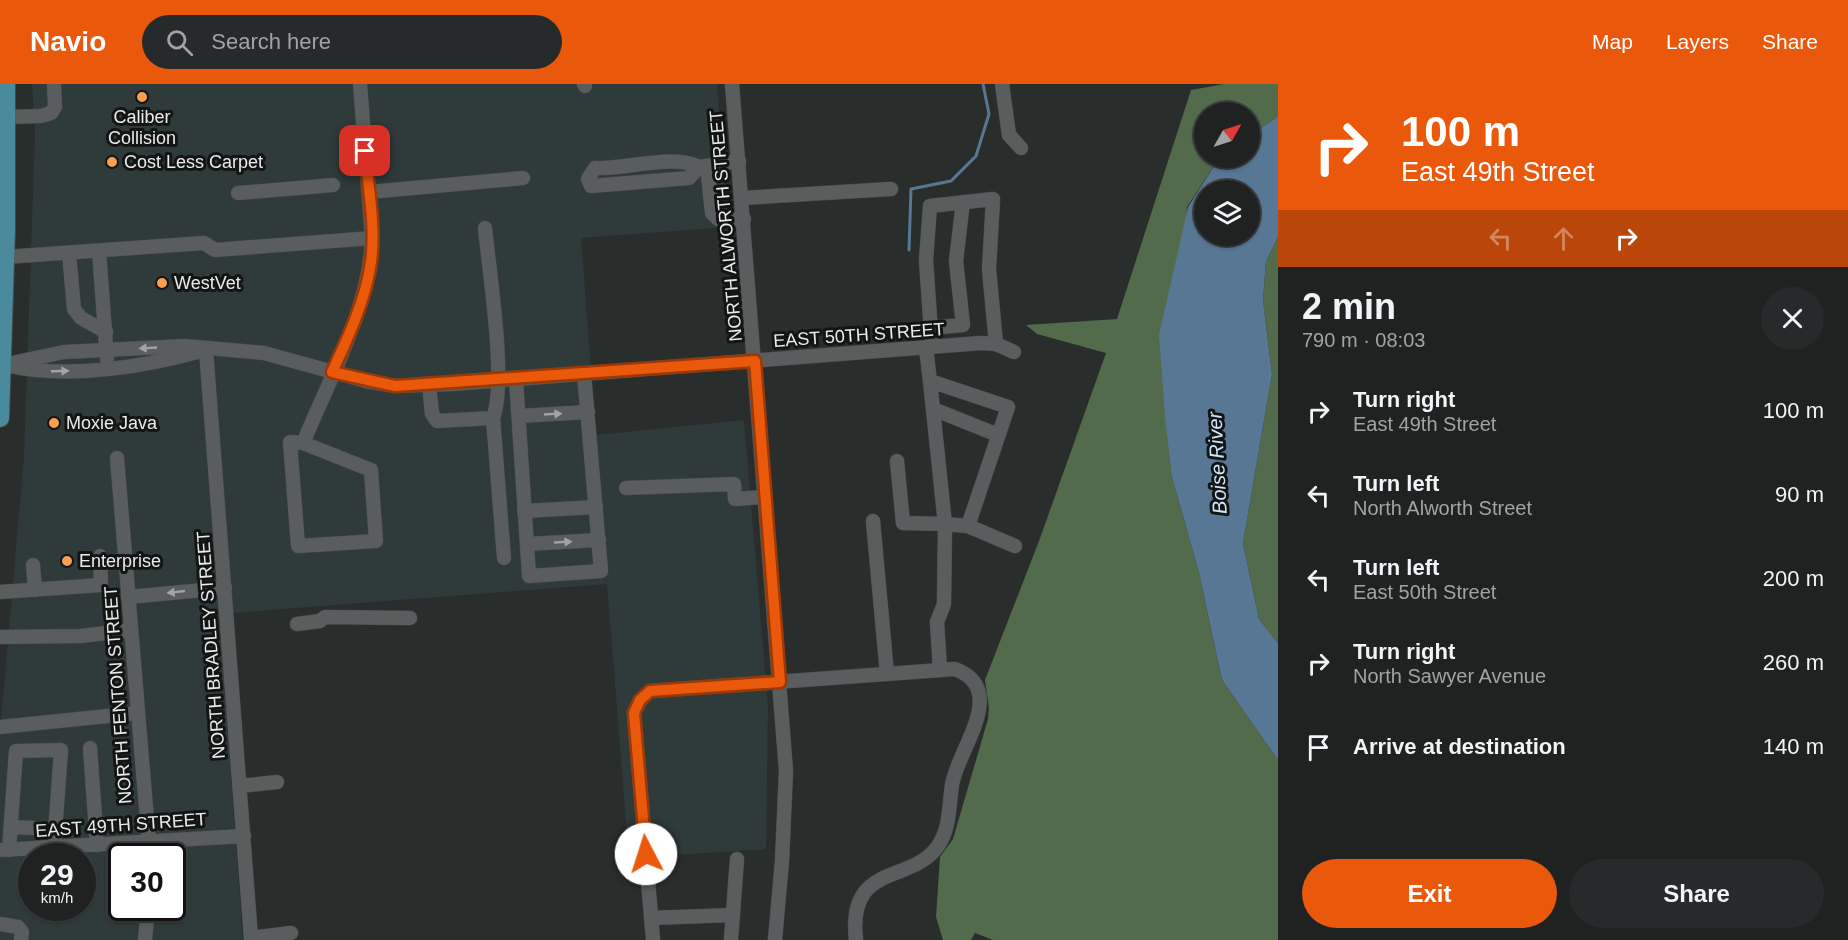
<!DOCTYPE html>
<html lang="en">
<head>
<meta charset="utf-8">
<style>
	body { margin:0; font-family:Helvetica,sans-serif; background:#272a2a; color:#f1f3f6; height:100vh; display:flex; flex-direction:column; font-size:22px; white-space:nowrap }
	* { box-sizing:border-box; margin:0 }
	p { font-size:20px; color:#a1a4a5 }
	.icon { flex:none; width:33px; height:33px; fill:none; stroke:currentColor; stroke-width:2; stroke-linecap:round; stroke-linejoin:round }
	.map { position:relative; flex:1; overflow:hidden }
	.panel { display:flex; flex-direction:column; background:#1f2221; width:570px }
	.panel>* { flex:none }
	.top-card { background:#ea580c; color:#fff; overflow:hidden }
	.needle { width:39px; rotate:51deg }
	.fabs { position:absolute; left:1194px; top:18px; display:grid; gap:12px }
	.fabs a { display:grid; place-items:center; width:66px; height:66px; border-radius:50%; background:#1f2221; box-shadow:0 2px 4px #0004,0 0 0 2px #3c3f3f; font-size:30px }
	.speed { position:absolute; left:18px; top:759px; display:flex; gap:12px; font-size:30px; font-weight:700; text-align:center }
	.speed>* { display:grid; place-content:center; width:78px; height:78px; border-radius:50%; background:#1f2221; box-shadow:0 2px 4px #0004,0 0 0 2px #3c3f3f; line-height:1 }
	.speed small { font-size:15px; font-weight:400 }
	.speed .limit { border:3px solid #111; border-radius:9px; background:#fff; color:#111 }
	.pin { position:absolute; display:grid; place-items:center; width:51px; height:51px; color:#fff; margin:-26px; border-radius:12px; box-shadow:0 3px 9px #0006 }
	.me { position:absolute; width:66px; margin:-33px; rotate:355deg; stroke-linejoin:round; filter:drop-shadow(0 0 4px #0008) }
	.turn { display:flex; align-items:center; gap:21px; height:126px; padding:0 24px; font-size:27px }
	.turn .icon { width:78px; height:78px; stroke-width:2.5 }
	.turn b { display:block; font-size:42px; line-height:51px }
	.lanes { display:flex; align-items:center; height:57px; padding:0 24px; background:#0003; justify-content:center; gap:30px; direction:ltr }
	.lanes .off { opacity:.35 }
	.round { display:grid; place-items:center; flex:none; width:63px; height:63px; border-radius:32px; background:#272a2a }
	.headline { display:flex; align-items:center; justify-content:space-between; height:102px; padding:0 24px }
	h1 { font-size:36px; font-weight:600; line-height:45px }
	.action { display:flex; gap:12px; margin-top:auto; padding:12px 24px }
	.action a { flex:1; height:69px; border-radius:36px; background:#ea580c; color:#fff; font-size:24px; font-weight:600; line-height:69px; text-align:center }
	.action a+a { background:#272a2a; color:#f1f3f6 }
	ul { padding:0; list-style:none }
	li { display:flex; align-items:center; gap:18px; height:84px; padding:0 24px }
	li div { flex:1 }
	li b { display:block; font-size:22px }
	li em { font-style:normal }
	header { display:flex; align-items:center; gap:36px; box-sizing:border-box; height:84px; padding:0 30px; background:#ea580c; color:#fff }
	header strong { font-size:28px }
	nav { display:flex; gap:33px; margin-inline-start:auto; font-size:21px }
	.search { width:420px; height:54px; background:#272a2a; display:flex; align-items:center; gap:15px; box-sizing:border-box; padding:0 21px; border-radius:33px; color:#a1a4a5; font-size:22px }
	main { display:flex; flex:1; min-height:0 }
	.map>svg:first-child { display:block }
</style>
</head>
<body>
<header>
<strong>Navio</strong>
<div class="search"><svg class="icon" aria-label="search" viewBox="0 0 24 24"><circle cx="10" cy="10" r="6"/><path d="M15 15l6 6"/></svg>Search here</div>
<nav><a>Map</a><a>Layers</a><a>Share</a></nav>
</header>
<main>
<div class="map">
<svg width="1278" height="856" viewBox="0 0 1278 856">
	<rect width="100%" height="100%" fill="#292d2c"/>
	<path fill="#2f3a3a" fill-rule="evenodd" d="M32,0h685l12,143 -148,11 15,197 148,-15 24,287 -2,142 -137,9 -22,-274 -388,30 24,326h-243v-208l24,-276 11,-323zM32,772h50v52h-50zM122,772h50v52h-50z"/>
	<g fill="#516b4b">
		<path d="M1224,0h54v32l-28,20v-24h-46v46h15l-32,49 -15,270 27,96 23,107 56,80v180h-285l-18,-7 -4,7h-28l-7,-23 4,-60 13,-18 35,-120 1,-11 -4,-28 54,-139 67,-188 -69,-19 -11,-9 91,-6 74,-229z"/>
		<path d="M1278,153v406l-19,-24 -16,-76 29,-169 -9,-74 3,-39z"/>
	</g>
	<path fill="#587794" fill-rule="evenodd" d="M1278,32v121l-12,24 -3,39 9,74 -29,169 16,76 19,24v117l-56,-80 -23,-107 -27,-96 -7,-61 -6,-81 29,-128 31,-49h31v-22zM1204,106h46v46h-46z"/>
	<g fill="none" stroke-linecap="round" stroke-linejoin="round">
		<path stroke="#587794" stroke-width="3" d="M909,166l2,-61 40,-8 25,-25 13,-42 -6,-30"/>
		<g stroke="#464848" stroke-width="15">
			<g id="minor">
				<path d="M584,0l1,2"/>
				<path d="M732,0l54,687 -4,90 -7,79"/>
				<path d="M1002,0l7,51 12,13"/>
				<path d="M7,33l34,-1 10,-3 4,-6 -1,-23"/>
				<path d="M707,82l5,47 6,6h26"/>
				<path d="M699,83l-10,11 -98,8 -3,-7 7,-11c28,2 81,-15 104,-1l40,-6"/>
				<path d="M369,108l154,-14"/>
				<path d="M238,109l95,-8"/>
				<path d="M742,114l149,-9"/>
				<path d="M99,167l8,108"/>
				<path d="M69,169l5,56 7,9 25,14"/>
				<path d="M5,173l199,-14 11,7 157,-12"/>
				<path d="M931,244l32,-3 -7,-64 7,-59"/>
				<path d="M932,263l-6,-87 4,-54 63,-7 -4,70 7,75"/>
				<path d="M926,264l4,33 78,26 -40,119 -23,-2 -1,80 -7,18 3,48"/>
				<path d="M206,266l45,588 40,-5"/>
				<path d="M2,281l62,-13 121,-6 79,7 102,28 29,5 58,-2 528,-41 15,1 18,8"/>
				<path d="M10,282c58,13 134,1 191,-15"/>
				<path d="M516,295l13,197 72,-5 -17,-197"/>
				<path d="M429,300l3,30 5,7 56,-3c14,-37 -4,-147 -8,-190"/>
				<path d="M933,325l65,26"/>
				<path d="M519,332l69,-4"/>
				<path d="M493,334l11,140"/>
				<path d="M303,359l-13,-1 8,104 78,-5 -5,-71 -68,-27c26,-63 67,-136 69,-205l-12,-154"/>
				<path d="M117,374l33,398"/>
				<path d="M897,377l6,62 42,1 -15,-143"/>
				<path d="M626,404l108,-4 1,15 30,-2"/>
				<path d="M524,427l72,-4"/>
				<path d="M873,437l14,153"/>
				<path d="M968,442l47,20"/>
				<path d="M527,460l72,-4"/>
				<path d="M33,481l2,25"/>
				<path d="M0,508l101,-7 -1,-29"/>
				<path d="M128,513l97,-9"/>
				<path d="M297,540l23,-3 5,-4 85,1"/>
				<path d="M0,553l81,-1 50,-6"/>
				<path d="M0,643l137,-14"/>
				<path d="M90,664l7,97"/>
				<path d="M240,702l37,-4"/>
				<path d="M11,743l44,2"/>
				<path d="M0,766l244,-14"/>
				<path d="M9,766l7,-99 45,-1 -7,97"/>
				<path d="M651,834l82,-3"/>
				<path d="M0,840l18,3 4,5 -1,8"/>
				<path d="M145,856l3,-32"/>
				<path d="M653,856l-19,-227 6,-12 10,-10 305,-22c55,21 2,81 -3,116 -3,20 -2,44 -14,61 -27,39 -91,15 -82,94"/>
				<path d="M731,856l6,-81"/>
			</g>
		</g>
		<g stroke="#464848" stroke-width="20">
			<path id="major" d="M0,334l6,-189v-145"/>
		</g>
		<use href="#minor" stroke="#595d5d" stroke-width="14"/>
		<use href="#major" stroke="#498b9d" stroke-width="18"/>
	</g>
	<defs><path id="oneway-solid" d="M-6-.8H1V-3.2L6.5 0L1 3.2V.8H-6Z" transform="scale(1.5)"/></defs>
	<g fill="#a1a4a4">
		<use href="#oneway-solid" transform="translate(148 264) rotate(177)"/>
		<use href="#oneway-solid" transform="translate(60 287) rotate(-2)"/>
		<use href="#oneway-solid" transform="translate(553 330) rotate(-3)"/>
		<use href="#oneway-solid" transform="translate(563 458) rotate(-3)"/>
		<use href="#oneway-solid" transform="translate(176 508) rotate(174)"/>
	</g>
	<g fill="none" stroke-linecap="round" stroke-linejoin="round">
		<g stroke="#983908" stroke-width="15">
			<path id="route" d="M365,67c3,36 11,76 6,111 -5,37 -23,76 -39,110l63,14 360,-25 25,321 -130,9 -10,9 -6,13 12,141"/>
		</g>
		<use href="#route" stroke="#ea580c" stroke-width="10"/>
	</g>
	<g fill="#fa9f4f" stroke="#131514" stroke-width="2">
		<circle cx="142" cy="13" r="6"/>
		<circle cx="112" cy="78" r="6"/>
		<circle cx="162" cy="199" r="6"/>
		<circle cx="54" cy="339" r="6"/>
		<circle cx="67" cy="477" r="6"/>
	</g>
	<g text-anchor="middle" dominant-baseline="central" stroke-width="6" stroke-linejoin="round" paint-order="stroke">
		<g font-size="18" fill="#e9ebeb" stroke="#131514" text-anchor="start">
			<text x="142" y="33" text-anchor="middle">Caliber<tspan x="142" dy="21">Collision</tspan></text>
			<text x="124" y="78">Cost Less Carpet</text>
			<text x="174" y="199">WestVet</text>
			<text x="66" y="339">Moxie Java</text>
			<text x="79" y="477">Enterprise</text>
		</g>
		<g font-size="18" fill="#e9ebeb" stroke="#131514">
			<text transform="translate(726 142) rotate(-95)">NORTH ALWORTH STREET</text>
			<text transform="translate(859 251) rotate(-4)">EAST 50TH STREET</text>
			<text transform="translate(211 561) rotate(-94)">NORTH BRADLEY STREET</text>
			<text transform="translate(118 611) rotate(-94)">NORTH FENTON STREET</text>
			<text transform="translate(121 741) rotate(-4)">EAST 49TH STREET</text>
		</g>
		<g font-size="20" font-style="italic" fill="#d2e6fa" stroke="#131514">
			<text transform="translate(1217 379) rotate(-93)">Boise River</text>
		</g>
	</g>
</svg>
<div class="fabs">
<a><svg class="needle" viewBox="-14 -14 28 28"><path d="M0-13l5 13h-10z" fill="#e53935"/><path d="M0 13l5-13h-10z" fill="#a1a4a5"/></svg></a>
<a><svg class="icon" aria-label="layers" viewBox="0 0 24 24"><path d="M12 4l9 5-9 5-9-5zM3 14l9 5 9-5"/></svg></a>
</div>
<div class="speed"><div>29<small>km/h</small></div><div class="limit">30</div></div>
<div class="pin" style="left:365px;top:67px;background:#d93025"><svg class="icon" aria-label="arrive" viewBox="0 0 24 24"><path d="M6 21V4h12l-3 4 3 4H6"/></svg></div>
<svg class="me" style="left:646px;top:770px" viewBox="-20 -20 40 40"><circle r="19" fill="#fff"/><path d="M0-13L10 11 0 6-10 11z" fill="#ea580c"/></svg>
</div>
<section class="panel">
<div class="top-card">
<div class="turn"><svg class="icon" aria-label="right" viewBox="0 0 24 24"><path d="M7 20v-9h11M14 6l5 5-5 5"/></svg><div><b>100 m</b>East 49th Street</div></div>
<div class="lanes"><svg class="icon off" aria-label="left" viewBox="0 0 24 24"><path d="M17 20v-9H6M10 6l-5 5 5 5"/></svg><svg class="icon off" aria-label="ahead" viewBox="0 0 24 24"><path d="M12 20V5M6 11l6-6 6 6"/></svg><svg class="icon" aria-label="right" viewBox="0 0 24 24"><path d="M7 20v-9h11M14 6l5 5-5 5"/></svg></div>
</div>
<div class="headline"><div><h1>2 min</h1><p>790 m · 08:03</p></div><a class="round"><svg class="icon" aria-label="close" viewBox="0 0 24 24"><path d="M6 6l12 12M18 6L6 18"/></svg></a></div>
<ul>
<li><svg class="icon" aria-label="right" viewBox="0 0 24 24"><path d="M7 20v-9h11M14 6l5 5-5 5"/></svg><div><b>Turn right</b><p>East 49th Street</p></div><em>100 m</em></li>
<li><svg class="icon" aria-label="left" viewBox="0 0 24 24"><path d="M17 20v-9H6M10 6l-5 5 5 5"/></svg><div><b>Turn left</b><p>North Alworth Street</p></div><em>90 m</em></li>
<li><svg class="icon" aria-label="left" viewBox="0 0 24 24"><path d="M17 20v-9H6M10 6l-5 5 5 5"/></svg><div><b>Turn left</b><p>East 50th Street</p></div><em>200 m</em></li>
<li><svg class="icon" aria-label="right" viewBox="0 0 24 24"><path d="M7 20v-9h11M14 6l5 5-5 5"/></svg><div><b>Turn right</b><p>North Sawyer Avenue</p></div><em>260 m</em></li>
<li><svg class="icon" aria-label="arrive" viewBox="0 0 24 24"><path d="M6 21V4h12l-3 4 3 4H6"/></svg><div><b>Arrive at destination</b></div><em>140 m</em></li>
</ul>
<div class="action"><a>Exit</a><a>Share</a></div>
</section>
</main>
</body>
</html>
